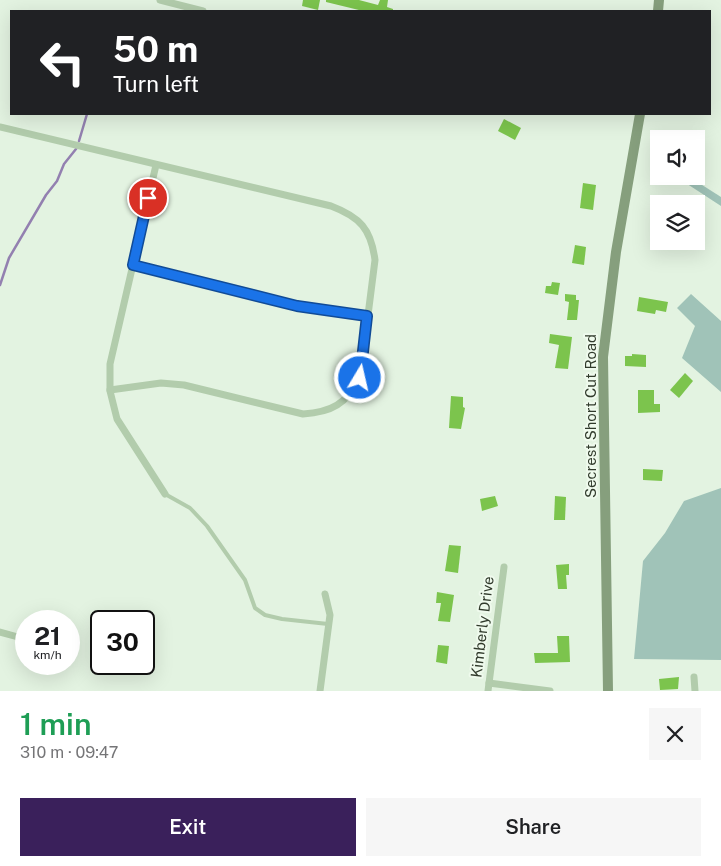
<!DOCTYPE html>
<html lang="en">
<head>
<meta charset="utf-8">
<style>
	body { margin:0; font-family:"Public Sans",sans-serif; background:#f6f6f6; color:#202124; height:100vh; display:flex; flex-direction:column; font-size:19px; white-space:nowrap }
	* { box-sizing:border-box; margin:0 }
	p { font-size:16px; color:#757577 }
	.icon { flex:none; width:28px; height:28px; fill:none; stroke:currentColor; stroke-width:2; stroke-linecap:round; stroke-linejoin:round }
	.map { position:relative; height:691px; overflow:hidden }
	.drawer { display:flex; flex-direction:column; background:#fff; flex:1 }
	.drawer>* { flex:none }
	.top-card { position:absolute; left:10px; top:10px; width:701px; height:105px; border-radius:0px; box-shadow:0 5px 20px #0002; background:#202124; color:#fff; overflow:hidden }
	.fabs { position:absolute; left:650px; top:130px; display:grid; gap:10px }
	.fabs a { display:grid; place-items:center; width:55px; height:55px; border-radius:0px; background:#fff; box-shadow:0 5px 20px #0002; font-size:25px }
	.speed { position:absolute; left:15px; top:610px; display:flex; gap:10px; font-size:25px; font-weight:700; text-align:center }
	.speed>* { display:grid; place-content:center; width:65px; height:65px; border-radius:50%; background:#fff; box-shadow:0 5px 20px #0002; line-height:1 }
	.speed small { font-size:12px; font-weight:400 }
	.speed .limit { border:2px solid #111; border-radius:8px; background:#fff; color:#111 }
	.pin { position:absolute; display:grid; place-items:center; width:42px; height:42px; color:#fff; margin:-21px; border:2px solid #fff; border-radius:50%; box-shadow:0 1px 5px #0007 }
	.me { position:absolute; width:55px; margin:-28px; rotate:9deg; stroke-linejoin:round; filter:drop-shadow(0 0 4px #0008) }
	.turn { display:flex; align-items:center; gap:18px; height:105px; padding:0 20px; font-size:22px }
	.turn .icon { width:65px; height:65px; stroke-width:2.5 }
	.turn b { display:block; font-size:35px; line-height:42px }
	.round { display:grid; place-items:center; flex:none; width:52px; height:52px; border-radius:0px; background:#f6f6f6 }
	.overview { display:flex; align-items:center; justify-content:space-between; height:85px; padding:0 20px }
	h1 { font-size:30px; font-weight:600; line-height:38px; color:#1e9e55 }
	.action { display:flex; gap:10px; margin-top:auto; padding:10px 20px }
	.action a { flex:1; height:58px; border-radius:0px; background:#3a205b; color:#fff; font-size:20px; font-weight:600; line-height:58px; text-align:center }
	.action a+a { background:#f6f6f6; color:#202124 }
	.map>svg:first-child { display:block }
</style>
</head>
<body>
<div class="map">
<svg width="721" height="691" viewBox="0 0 721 691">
	<rect width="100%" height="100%" fill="#e3f3e1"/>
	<g fill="#a0c3b8">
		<path d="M675,176h13l33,21v9z"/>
		<path d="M691,294l30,27v71l-39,-34 13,-32 -18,-18z"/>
		<path d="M721,488v172l-87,-1 9,-98 22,-28 19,-32z"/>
	</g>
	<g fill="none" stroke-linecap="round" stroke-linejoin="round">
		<g stroke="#9380b0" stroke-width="2.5">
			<path d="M79,141l8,-27"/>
			<path d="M0,285l9,-27 37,-63 11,-14 7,-17 12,-15"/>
		</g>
	</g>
	<g fill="#7cc44d">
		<path d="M303,0h17l-2,10 -16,-4z"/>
		<path d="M326,0h33l19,5 2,-5h8l-1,7 6,2v2h-30l-37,-9z"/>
		<path d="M504,119l17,9 -6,12 -17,-9z"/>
		<path d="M583,183l13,2 -3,25 -13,-2z"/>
		<path d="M575,245l11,2 -2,18 -12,-2z"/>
		<path d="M552,282l8,1 -2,12 -13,-2 1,-7h5z"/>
		<path d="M565,294l11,1v5h3l-2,20h-10l2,-18 -4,-1z"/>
		<path d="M639,297l29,5 -2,10 -10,-2 -1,4 -18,-3z"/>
		<path d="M550,334l22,3 -4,32 -13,-1 4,-23 -10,-2z"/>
		<path d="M632,354l14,1v12l-21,-1v-10h7z"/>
		<path d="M685,373l8,8 -14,17 -9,-8z"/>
		<path d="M638,390h16v14h6v8l-22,1z"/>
		<path d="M451,396l12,1v10l2,1 -4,21 -12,-1z"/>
		<path d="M643,469l20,1 -1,11 -19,-1z"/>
		<path d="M495,496l3,10 -16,5 -2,-12z"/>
		<path d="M555,496l11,1 -1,23h-11z"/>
		<path d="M449,545l12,1 -3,27 -13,-2z"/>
		<path d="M569,564v11h-3l1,14h-9l-2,-24z"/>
		<path d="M437,592l17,3 -4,27 -12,-1 3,-18h-5z"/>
		<path d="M557,636h12l1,26 -35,1 -1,-10h24z"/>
		<path d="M438,645l11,1 -2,18 -11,-2z"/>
		<path d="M679,677l-1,12 -18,1 -1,-11z"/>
	</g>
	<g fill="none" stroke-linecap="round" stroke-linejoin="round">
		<path stroke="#b2ccac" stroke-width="4" d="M165,494l25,14 17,18 38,54 10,28 10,7 17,4 46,5"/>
		<g stroke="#b2ccac" stroke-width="7">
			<path d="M160,0l43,11"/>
			<path d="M0,127l331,79c29,11 40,23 44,54l-15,118c-14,26 -28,34 -57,36l-119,-29 -23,-2 -51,7"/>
			<path d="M156,165l-46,199v27l7,28 48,75"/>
			<path d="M133,265l164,41 70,9"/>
			<path d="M0,632l18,5 8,-2"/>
			<path d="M694,677l1,14"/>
			<path d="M489,683l61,8"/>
			<path d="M320,691l10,-76 -5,-21"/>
			<path d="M488,691l16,-124"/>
		</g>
		<g stroke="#869f7d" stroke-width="10">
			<path d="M658,11l1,-11"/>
			<path d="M608,691l-5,-334 13,-105 24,-138"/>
		</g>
	</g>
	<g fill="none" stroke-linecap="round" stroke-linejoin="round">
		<g stroke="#114b97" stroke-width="12">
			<path id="route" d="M148,198l-15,67 164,41 70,10 -7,62"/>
		</g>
		<use href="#route" stroke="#1a73e8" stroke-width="9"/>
	</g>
	<g text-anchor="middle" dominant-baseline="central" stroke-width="4" stroke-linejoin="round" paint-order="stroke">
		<g font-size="15" fill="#303a2b" stroke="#effaed">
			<text transform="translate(590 416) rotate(-90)">Secrest Short Cut Road</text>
			<text transform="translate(482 627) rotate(-83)">Kimberly Drive</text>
		</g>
	</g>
</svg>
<div class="fabs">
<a><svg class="icon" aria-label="sound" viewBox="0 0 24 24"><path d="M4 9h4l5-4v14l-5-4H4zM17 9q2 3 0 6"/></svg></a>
<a><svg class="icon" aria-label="layers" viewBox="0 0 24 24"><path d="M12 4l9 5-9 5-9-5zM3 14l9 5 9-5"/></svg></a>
</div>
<div class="speed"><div>21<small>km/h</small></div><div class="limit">30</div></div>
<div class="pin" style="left:148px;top:198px;background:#d93025"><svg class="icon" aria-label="arrive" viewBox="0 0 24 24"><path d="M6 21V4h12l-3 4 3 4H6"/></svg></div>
<svg class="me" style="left:360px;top:378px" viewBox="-20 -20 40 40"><circle r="17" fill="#1a73e8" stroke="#fff" stroke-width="3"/><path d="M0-11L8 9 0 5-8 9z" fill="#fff"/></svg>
<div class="top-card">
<div class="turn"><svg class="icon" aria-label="left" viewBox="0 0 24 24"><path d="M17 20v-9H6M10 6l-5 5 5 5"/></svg><div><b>50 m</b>Turn left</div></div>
</div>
</div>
<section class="drawer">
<div class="overview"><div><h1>1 min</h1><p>310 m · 09:47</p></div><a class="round"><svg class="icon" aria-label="close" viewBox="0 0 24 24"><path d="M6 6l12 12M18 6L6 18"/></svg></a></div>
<div class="action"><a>Exit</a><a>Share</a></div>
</section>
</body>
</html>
